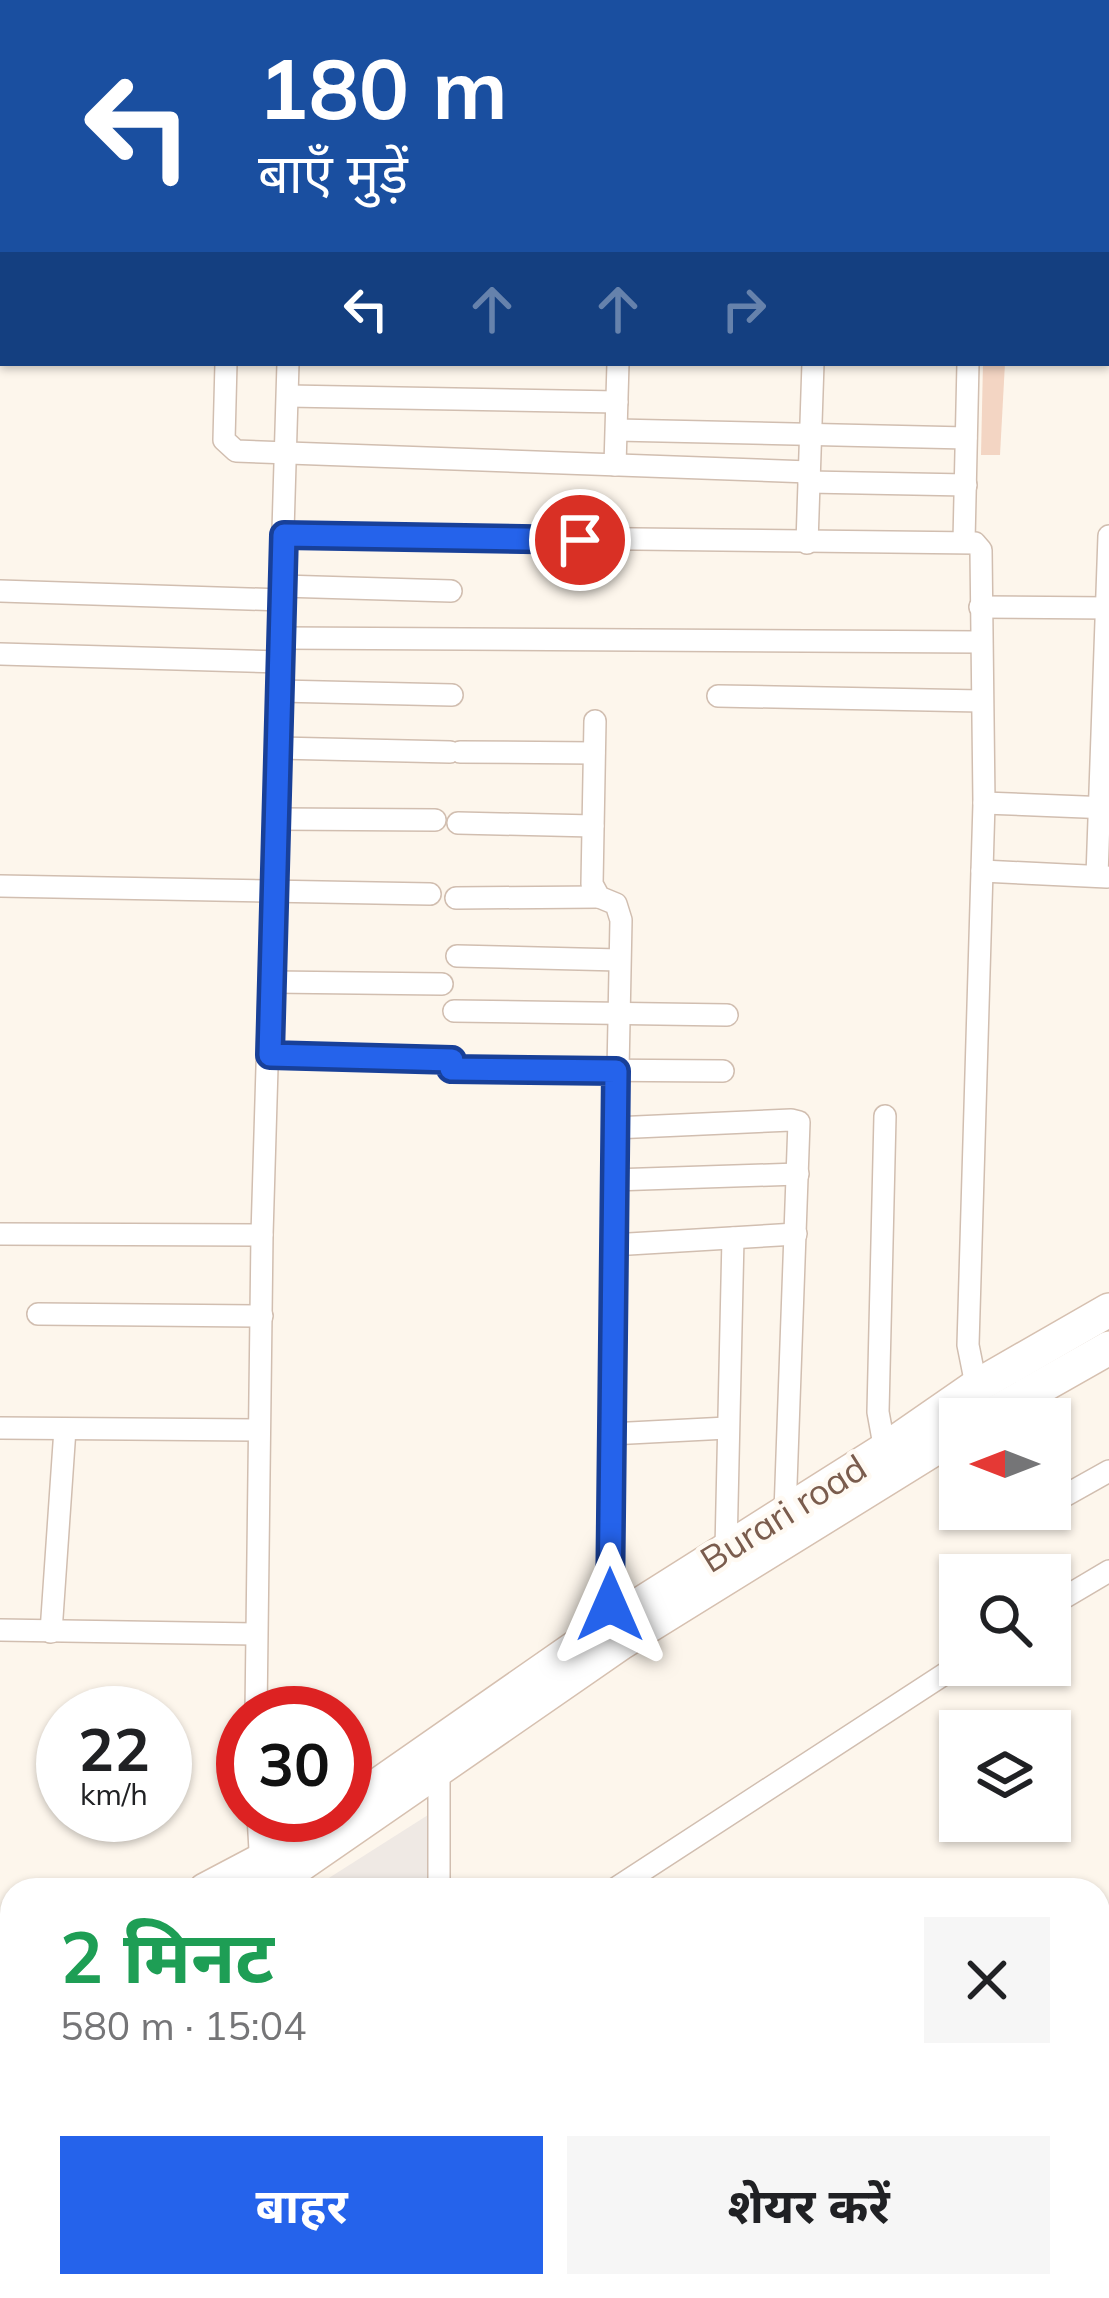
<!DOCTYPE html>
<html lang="hi">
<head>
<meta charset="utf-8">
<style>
	body { margin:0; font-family:Mulish,"Noto Sans Devanagari",sans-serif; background:#f6f6f6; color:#202124; height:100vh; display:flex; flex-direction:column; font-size:45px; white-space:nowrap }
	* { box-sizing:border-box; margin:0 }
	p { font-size:39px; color:#757577 }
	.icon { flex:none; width:66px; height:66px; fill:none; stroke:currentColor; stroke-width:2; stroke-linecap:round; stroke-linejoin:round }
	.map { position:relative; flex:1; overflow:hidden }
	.drawer { position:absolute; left:0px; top:1878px; width:1110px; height:420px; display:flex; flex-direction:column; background:#fff; border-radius:36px 36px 0 0; box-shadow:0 3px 9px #0004 }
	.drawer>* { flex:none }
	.top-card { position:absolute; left:0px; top:0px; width:1110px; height:366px; box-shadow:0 3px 9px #0004; background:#1a4fa0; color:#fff; overflow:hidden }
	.needle { width:78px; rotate:270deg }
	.controls { position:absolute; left:939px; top:1398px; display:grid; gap:24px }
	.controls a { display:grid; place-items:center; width:132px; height:132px; border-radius:0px; background:#fff; box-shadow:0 3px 9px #0004; font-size:60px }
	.speed { position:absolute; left:36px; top:1686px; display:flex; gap:24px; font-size:60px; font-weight:700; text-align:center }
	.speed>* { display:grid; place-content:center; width:156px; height:156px; border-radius:50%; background:#fff; box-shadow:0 3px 9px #0004; line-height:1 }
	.speed small { font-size:30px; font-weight:400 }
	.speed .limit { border:18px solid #d22; background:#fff; color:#111 }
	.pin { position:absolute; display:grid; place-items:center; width:102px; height:102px; color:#fff; margin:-51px; border:6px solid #fff; border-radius:50%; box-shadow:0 3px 12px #0007 }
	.me { position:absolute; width:132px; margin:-66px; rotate:0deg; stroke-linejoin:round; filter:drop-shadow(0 0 9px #0008) }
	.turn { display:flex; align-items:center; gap:42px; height:252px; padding:0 60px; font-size:54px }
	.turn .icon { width:156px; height:156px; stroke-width:2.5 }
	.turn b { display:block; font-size:84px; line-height:102px }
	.lanes { display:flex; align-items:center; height:114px; padding:0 60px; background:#0003; justify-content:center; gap:60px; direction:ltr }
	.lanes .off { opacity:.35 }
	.round { display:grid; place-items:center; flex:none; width:126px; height:126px; border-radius:0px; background:#f6f6f6 }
	.overview { display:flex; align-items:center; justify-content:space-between; height:204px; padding:0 60px }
	h1 { font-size:72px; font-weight:700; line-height:90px; color:#1e9e55 }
	.action { display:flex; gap:24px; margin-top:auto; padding:24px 60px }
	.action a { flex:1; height:138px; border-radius:0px; background:#2563eb; color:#fff; font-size:48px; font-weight:700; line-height:138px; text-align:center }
	.action a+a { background:#f6f6f6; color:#202124 }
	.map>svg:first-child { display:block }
</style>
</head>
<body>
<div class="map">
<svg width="1109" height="2298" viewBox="0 0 1109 2298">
	<rect width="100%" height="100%" fill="#fdf6ec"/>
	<g fill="#efe9e4">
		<path d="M428,1815l2,75h-120z"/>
		<path d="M12,2048v153l-12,4v-155z"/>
	</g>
	<path fill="#f3d5c3" d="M983,363h22l-5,92h-19z"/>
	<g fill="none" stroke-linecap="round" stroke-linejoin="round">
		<g stroke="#d1beb0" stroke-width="24">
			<g id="street">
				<path d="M968,0v3"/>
				<path d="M1088,0v3"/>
				<path d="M164,3v-3"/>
				<path d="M375,3v-3"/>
				<path d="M679,3v-3"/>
				<path d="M724,3l1,-3"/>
				<path d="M772,3v-3"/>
				<path d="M823,3v-3"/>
				<path d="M0,93h3"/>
				<path d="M1107,109h2"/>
				<path d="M0,196h3"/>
				<path d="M1107,215h2"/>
				<path d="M0,262h3"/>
				<path d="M0,328h3"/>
				<path d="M226,363l-2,77 12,11 573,21"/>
				<path d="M288,396l329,6"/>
				<path d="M617,430l349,8"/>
				<path d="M615,465l3,-102"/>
				<path d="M809,482l157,3"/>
				<path d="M284,535l691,8 6,7 3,253 -16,542 10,50"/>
				<path d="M964,541l4,-178"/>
				<path d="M807,543l6,-180"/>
				<path d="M282,586l169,5"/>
				<path d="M0,591l282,9"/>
				<path d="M980,607l129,1"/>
				<path d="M281,638l699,4"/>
				<path d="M0,654l281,8"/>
				<path d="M280,691l172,4"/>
				<path d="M718,696l263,5"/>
				<path d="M595,721l-3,163 7,13 17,7 5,16 -11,554v131l5,24"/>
				<path d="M279,748l171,4"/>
				<path d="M460,752l134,1"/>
				<path d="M984,803l125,5"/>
				<path d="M277,819l158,1"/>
				<path d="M458,823l135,3"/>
				<path d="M982,871l125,6"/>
				<path d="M1097,876l12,-340"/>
				<path d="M0,886l430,8"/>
				<path d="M456,898l143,-1"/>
				<path d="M457,956l162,4"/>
				<path d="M273,982l169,2"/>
				<path d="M454,1011l273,4"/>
				<path d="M270,1055l182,5 -1,9 272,2"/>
				<path d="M885,1116l-7,296 8,44"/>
				<path d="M614,1128l177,-8 8,2 -14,390"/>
				<path d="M613,1180l185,-6"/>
				<path d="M0,1234l262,1"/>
				<path d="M612,1245l184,-11"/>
				<path d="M38,1314l224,2"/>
				<path d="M0,1428l258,2"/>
				<path d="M610,1434l117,-6"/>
				<path d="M1050,1504l59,-33"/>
				<path d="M726,1549l7,-311"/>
				<path d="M1050,1606l59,-35"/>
				<path d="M0,1630l255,4"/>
				<path d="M51,1632l14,-203"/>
				<path d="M256,1713l6,-478 26,-872"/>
				<path d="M435,1766l4,6v118"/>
				<path d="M258,1815l3,53"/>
				<path d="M613,1890l347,-226"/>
				<path d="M0,2224l12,-3"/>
				<path d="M440,2286v12"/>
			</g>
		</g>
		<g stroke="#d6c0b0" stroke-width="36">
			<g id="secondary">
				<path d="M984,1419l125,-71"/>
				<path d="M345,1808l267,-186 272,-172 91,-63 134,-77"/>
				<path d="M205,1890l55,-29 73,-46"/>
				<path d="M264,1890l357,-247 339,-210"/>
				<path d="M0,1989l12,-3"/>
			</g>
		</g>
		<use href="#street" stroke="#fff" stroke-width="21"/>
		<use href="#secondary" stroke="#fff" stroke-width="33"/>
	</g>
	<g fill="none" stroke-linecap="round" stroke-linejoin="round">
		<g stroke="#184099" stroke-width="30">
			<path id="route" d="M580,540l-296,-5 -14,520 182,5 -1,9 165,2 -6,534"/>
		</g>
		<use href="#route" stroke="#2563eb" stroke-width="21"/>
	</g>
	<g text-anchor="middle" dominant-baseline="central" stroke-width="9" stroke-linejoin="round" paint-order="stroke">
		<g font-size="36" fill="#7a5c4d" stroke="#fffaf3">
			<text transform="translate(783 1513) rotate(-32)">Burari road</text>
		</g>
	</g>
</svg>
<div class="controls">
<a><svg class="needle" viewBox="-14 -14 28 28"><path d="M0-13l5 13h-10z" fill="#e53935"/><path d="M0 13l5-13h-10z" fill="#757577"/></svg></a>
<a><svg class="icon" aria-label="search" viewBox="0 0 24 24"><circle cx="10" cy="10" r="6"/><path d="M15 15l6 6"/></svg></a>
<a><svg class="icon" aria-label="layers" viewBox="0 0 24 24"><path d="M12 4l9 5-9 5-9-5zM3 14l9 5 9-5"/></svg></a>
</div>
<div class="speed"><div>22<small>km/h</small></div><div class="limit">30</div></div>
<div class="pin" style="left:580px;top:540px;background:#d93025"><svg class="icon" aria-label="arrive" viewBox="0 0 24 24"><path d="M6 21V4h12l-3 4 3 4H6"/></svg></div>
<svg class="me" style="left:610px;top:1605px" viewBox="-20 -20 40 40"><path d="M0-17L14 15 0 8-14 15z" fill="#2563eb" stroke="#fff" stroke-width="4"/></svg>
<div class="top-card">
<div class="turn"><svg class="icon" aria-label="left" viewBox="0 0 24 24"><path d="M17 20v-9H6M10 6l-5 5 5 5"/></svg><div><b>180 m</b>बाएँ मुड़ें</div></div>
<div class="lanes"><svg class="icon" aria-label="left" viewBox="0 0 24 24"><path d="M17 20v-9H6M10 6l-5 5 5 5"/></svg><svg class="icon off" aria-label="ahead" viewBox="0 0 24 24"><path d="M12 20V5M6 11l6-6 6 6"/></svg><svg class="icon off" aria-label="ahead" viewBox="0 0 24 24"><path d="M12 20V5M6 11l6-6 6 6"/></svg><svg class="icon off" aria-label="right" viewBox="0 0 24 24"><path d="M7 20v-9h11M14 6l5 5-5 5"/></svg></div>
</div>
<section class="drawer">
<div class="overview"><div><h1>2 मिनट</h1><p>580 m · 15:04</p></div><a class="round"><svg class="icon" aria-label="close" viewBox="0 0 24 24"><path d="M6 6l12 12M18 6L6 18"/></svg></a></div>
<div class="action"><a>बाहर</a><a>शेयर करें</a></div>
</section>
</div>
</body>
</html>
